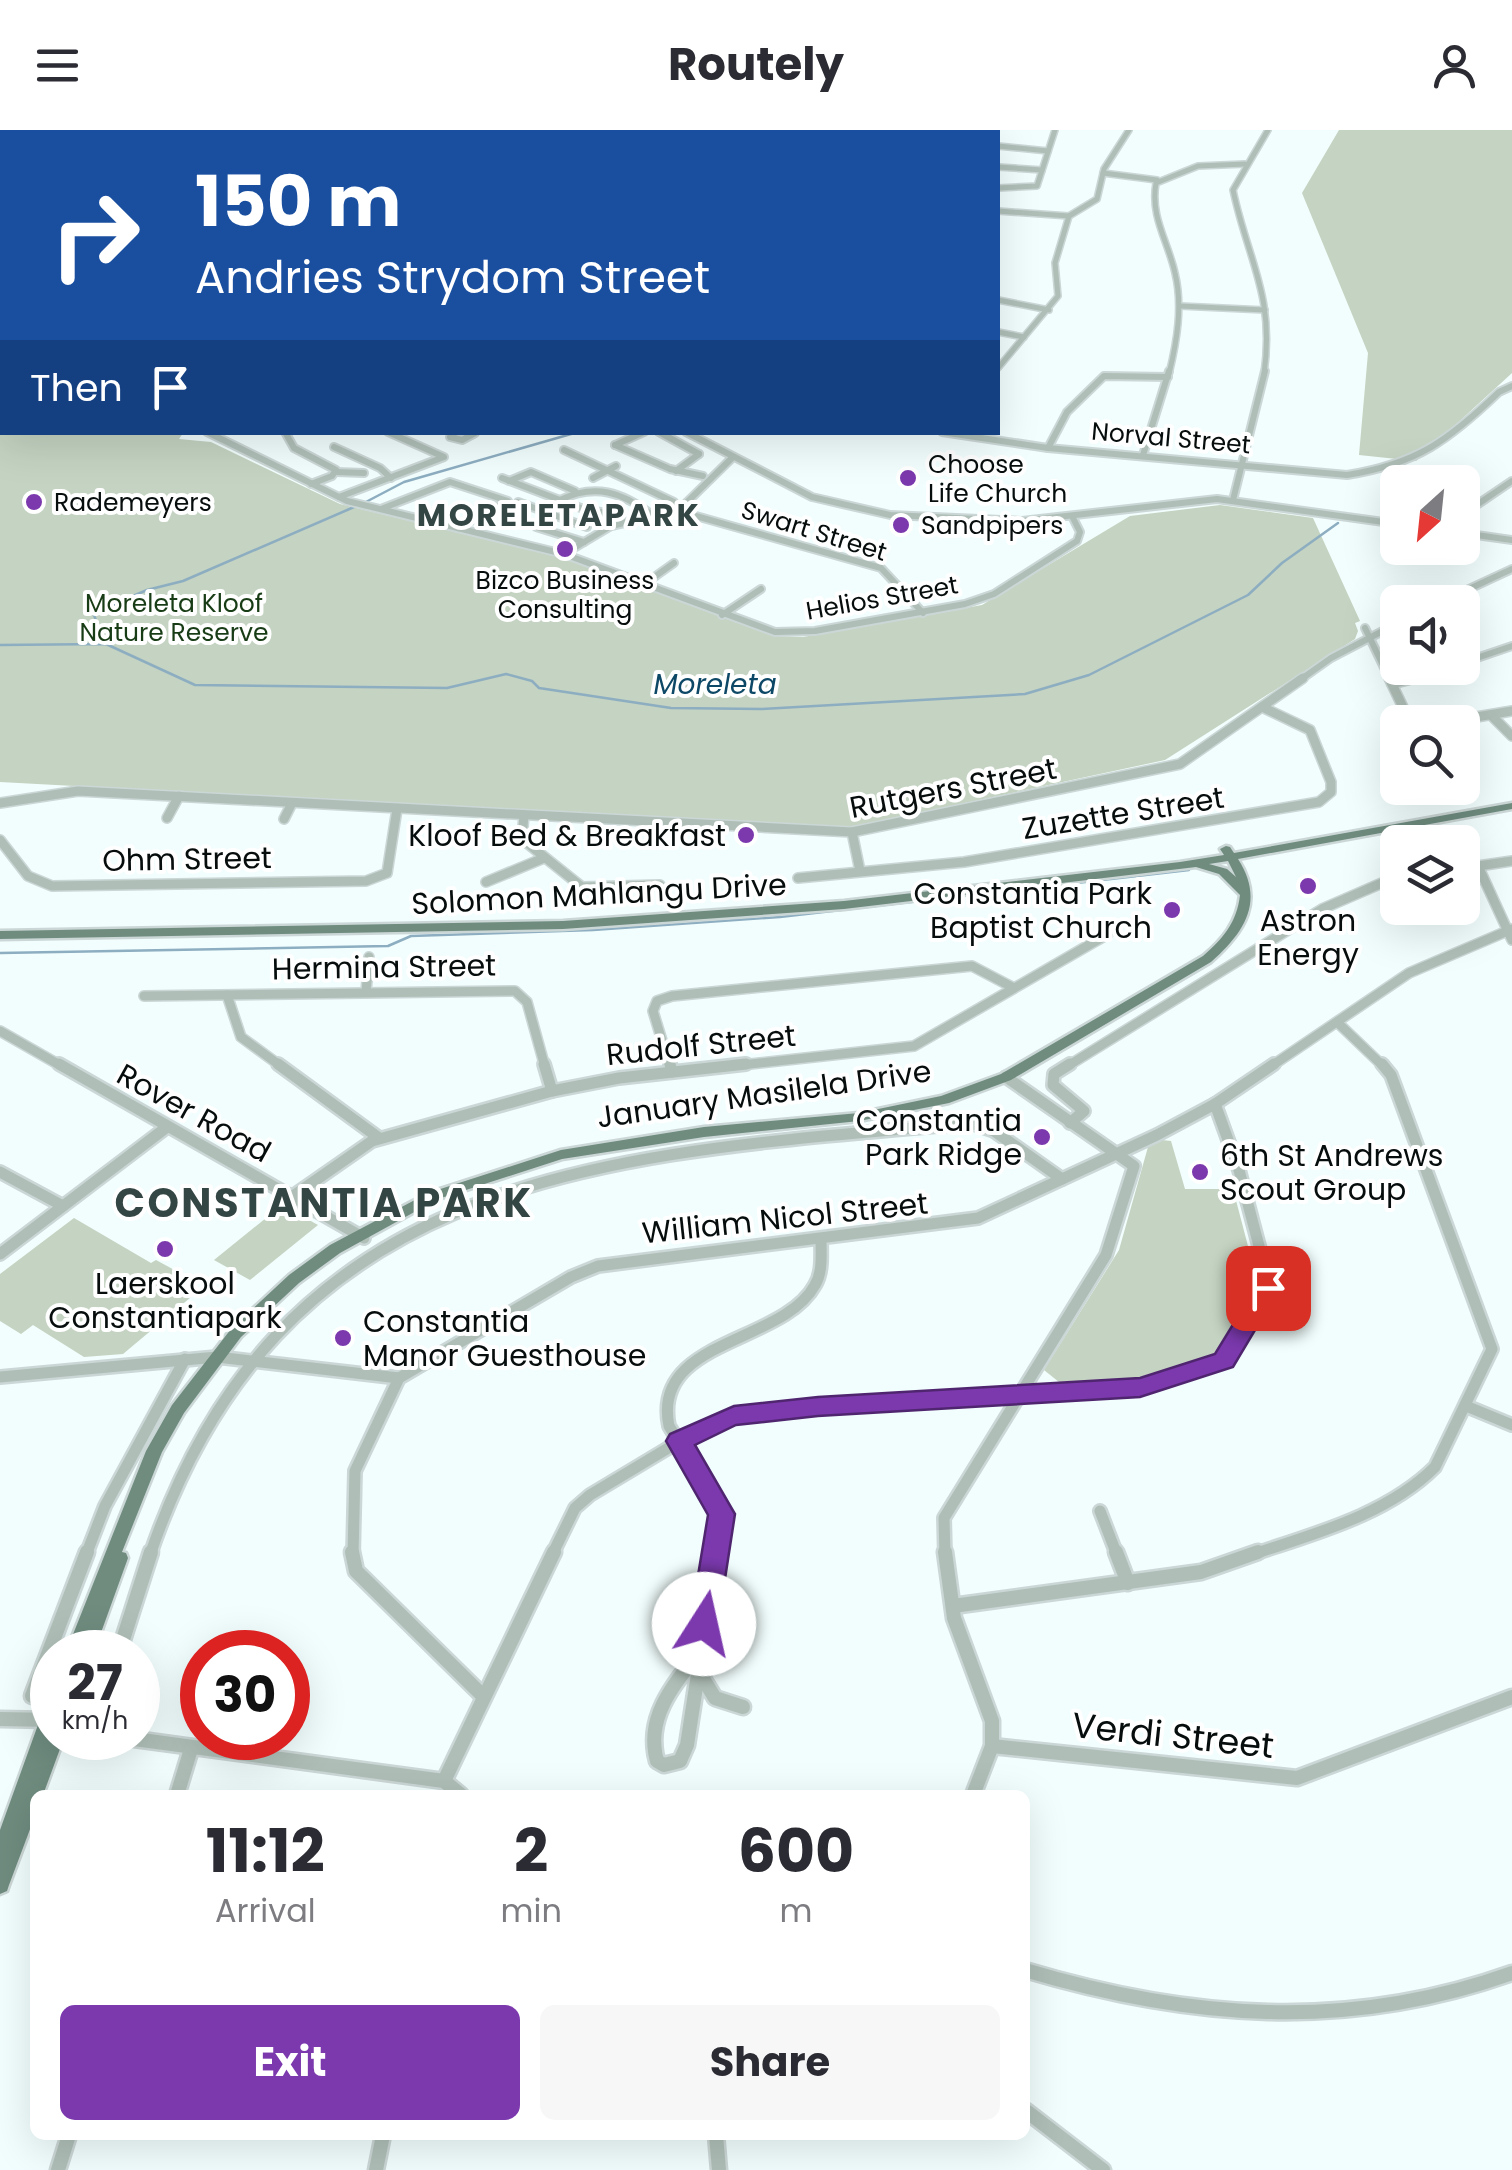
<!DOCTYPE html>
<html lang="en">
<head>
<meta charset="utf-8">
<style>
	body { margin:0; font-family:Poppins,sans-serif; background:#f7f7f7; color:#2b2b33; height:100vh; display:flex; flex-direction:column; font-size:38px; white-space:nowrap }
	* { box-sizing:border-box; margin:0 }
	p { font-size:32px; color:#7c7c81 }
	.icon { flex:none; width:55px; height:55px; fill:none; stroke:currentColor; stroke-width:2; stroke-linecap:round; stroke-linejoin:round }
	.map { position:relative; flex:1; overflow:hidden }
	.drawer { position:absolute; left:30px; top:1660px; width:1000px; height:350px; display:flex; flex-direction:column; background:#fff; border-radius:15px; box-shadow:0 10px 40px #0002 }
	.drawer>* { flex:none }
	.top-card { position:absolute; left:0px; top:0px; width:1000px; height:305px; box-shadow:0 10px 40px #0002; background:#1a4fa0; color:#fff; overflow:hidden }
	.needle { width:65px; rotate:207deg }
	.tools { position:absolute; left:1380px; top:335px; display:grid; gap:20px }
	.tools a { display:grid; place-items:center; width:100px; height:100px; border-radius:15px; background:#fff; box-shadow:0 10px 40px #0002; font-size:50px }
	.speed { position:absolute; left:30px; top:1500px; display:flex; gap:20px; font-size:50px; font-weight:700; text-align:center }
	.speed>* { display:grid; place-content:center; width:130px; height:130px; border-radius:50%; background:#fff; box-shadow:0 10px 40px #0002; line-height:1 }
	.speed small { font-size:25px; font-weight:400 }
	.speed .limit { border:15px solid #d22; background:#fff; color:#111 }
	.pin { position:absolute; display:grid; place-items:center; width:85px; height:85px; color:#fff; margin:-42px; border-radius:20px; box-shadow:0 5px 15px #0006 }
	.me { position:absolute; width:110px; margin:-55px; rotate:10deg; stroke-linejoin:round; filter:drop-shadow(0 0 8px #0008) }
	.turn { display:flex; align-items:center; gap:35px; height:210px; padding:0 30px; font-size:45px }
	.turn .icon { width:130px; height:130px; stroke-width:2.5 }
	.turn b { display:block; font-size:70px; line-height:85px }
	.then { display:flex; align-items:center; height:95px; padding:0 30px; background:#0003; gap:20px; font-size:38px }
	.eta { display:flex; justify-content:space-evenly; align-items:center; height:170px; text-align:center }
	.eta b { font-size:60px; font-weight:700; line-height:70px }
	.button { display:flex; gap:20px; margin-top:auto; padding:20px 30px }
	.button a { flex:1; height:115px; border-radius:15px; background:#7b39ad; color:#fff; font-size:40px; font-weight:700; line-height:115px; text-align:center }
	.button a+a { background:#f7f7f7; color:#2b2b33 }
	header { display:flex; justify-content:space-between; align-items:center; height:130px; padding:0 30px; background:#fff; font-size:45px; font-weight:700 }
	.map>svg:first-child { display:block }
</style>
</head>
<body>
<header><svg class="icon" aria-label="menu" viewBox="0 0 24 24"><path d="M4 6h16M4 12h16M4 18h16"/></svg>Routely<svg class="icon" aria-label="person" viewBox="0 0 24 24"><circle cx="12" cy="8" r="4"/><path d="M4 21q1-7 8-7t8 7"/></svg></header>
<div class="map">
<svg width="1512" height="2040" viewBox="0 0 1512 2040">
	<rect width="100%" height="100%" fill="#f1fefd"/>
	<g fill="#c4d3c2">
		<path d="M1339,0h173v243l-96,88 -57,-6 9,-102 -66,-160z"/>
		<path d="M0,290l2,12 181,1 -4,6 32,3 129,62 223,54 210,78 30,1 179,-32 148,-89 90,-11 93,13 47,103 -5,2 3,8 -3,8 -190,121 -316,68 -849,-46z"/>
		<path d="M1162,1010l9,1 14,48h48l26,99 -45,70 -78,20 -77,4 -15,-12 75,-120 29,-103z"/>
		<path d="M282,1075l36,20 -68,55 -36,-20z"/>
		<path d="M74,1088l77,45 5,-3 35,19 -6,6 12,7 -74,62 -39,3 -51,-32 -12,9 -21,-13v-47z"/>
	</g>
	<g fill="none" stroke-linecap="round" stroke-linejoin="round">
		<g stroke="#8dadc1" stroke-width="2.5">
			<path d="M362,374l42,-22 174,-50"/>
			<path d="M106,514l-13,-31 54,-23 36,-9 171,-74"/>
			<path d="M0,515l106,-1 89,41 252,3 59,-14 26,7 7,7 132,20 91,1 263,-15 64,-19 159,-80 34,-32 56,-40"/>
			<path d="M0,823l388,-7 23,-10 182,-6 187,-13 409,-47"/>
		</g>
		<g stroke="#cbd7d6" stroke-width="8">
			<g id="minor-far4">
				<path d="M824,0l22,2"/>
				<path d="M395,2l4,-2"/>
				<path d="M998,16l50,5"/>
				<path d="M998,37l44,3"/>
				<path d="M1103,43l54,7"/>
				<path d="M998,58l39,-2 18,-56"/>
				<path d="M998,81l71,5"/>
				<path d="M998,170l51,10"/>
				<path d="M1180,176l85,4"/>
				<path d="M998,202l26,5"/>
				<path d="M998,238l60,-72 -3,-33 14,-47 28,-17 7,-30 25,-39"/>
				<path d="M1169,244c8,-33 14,-68 6,-101 -7,-32 -25,-56 -19,-90l42,-17 47,-2"/>
				<path d="M1264,244c11,-79 -16,-113 -31,-184l35,-60"/>
			</g>
		</g>
		<g stroke="#cbd7d6" stroke-width="10">
			<g id="minor-far3">
				<path d="M0,275l2,4"/>
				<path d="M207,302l140,69 217,53 211,78 40,-1 150,-27 29,-10 83,-53 3,-9 -8,-16"/>
				<path d="M285,302l9,16 42,22 -4,6 -21,8"/>
				<path d="M456,302l-6,5 12,3 13,-7"/>
				<path d="M659,302l40,22"/>
				<path d="M686,302l126,65 78,18 132,6 195,-22 181,25"/>
				<path d="M942,302l106,16 299,27c70,-11 102,-35 152,-83l13,-6"/>
				<path d="M615,315l55,24 33,7"/>
				<path d="M615,315l29,-13"/>
				<path d="M334,317l46,21 11,10"/>
				<path d="M1048,318l19,-36 37,-36 64,1"/>
				<path d="M564,320l110,52"/>
				<path d="M1143,325l26,-84"/>
				<path d="M676,341l23,-17"/>
				<path d="M336,342l28,1"/>
				<path d="M502,348l84,32 30,4 6,5"/>
				<path d="M593,348l23,-12"/>
				<path d="M509,351l22,-9 44,19"/>
				<path d="M339,367l105,-40 -56,-25"/>
				<path d="M560,370c35,-17 62,-8 92,15"/>
				<path d="M1233,370l32,-129"/>
				<path d="M518,372l69,25"/>
				<path d="M1478,374l34,-23"/>
				<path d="M381,379l69,-27 58,19 -50,27"/>
				<path d="M678,381l203,57 42,45"/>
				<path d="M536,397l48,15"/>
				<path d="M1462,403l50,7"/>
				<path d="M564,424l47,-28 67,-15 54,-53"/>
				<path d="M643,455l31,-22"/>
				<path d="M1441,472l71,-33"/>
				<path d="M722,485l39,-26"/>
				<path d="M1365,498l25,52"/>
				<path d="M1462,533l50,-17"/>
				<path d="M1300,550l31,-22 67,-35"/>
				<path d="M1406,550l43,-12"/>
			</g>
		</g>
		<g stroke="#cbd7d6" stroke-width="12">
			<g id="minor-far2">
				<path d="M1389,548l21,44"/>
				<path d="M1392,554l23,-6"/>
				<path d="M1492,586l20,20"/>
				<path d="M1447,592l65,-11"/>
				<path d="M0,673l78,-12 774,41 328,-68 123,-86"/>
				<path d="M524,685l-2,24 60,48 78,-2"/>
				<path d="M167,688l12,-22"/>
				<path d="M284,689l8,-16"/>
				<path d="M852,702l8,39"/>
				<path d="M0,710l28,36 24,10 314,-5 21,-8 10,-64"/>
				<path d="M1462,724l16,12 34,74"/>
				<path d="M1478,736l34,-5"/>
				<path d="M798,748l166,-16 355,-60 12,-10v-10l-21,-52 -48,-23"/>
				<path d="M486,752l58,-24"/>
				<path d="M366,862l3,-35"/>
				<path d="M227,865l14,42 41,30"/>
				<path d="M144,866l371,-5 12,11 18,65"/>
				<path d="M1337,892l47,45"/>
				<path d="M0,901l63,36"/>
				<path d="M670,937l-17,-56 4,-10 15,-5 300,-30 42,22"/>
				<path d="M723,937l191,-21 194,-112"/>
				<path d="M1066,937l256,-158 76,-33"/>
				<path d="M1270,937l139,-94 103,-44"/>
			</g>
		</g>
		<g stroke="#cbd7d6" stroke-width="16">
			<g id="minor-far1">
				<path d="M59,934l305,174"/>
				<path d="M278,934l101,74"/>
				<path d="M544,934l8,27"/>
				<path d="M670,934l2,8"/>
				<path d="M1070,934l-16,10 -1,11 31,26 -14,12"/>
				<path d="M0,1042l63,34"/>
				<path d="M293,1066l79,-55 180,-50 67,-13 127,-14"/>
				<path d="M0,1124l167,-127"/>
				<path d="M0,1247l217,-20 182,21"/>
				<path d="M1466,1276l46,19"/>
				<path d="M1100,1381l17,44"/>
				<path d="M86,1425l19,-49 80,-147"/>
				<path d="M150,1425c134,-393 467,-400 821,-432l23,8 68,48"/>
				<path d="M353,1425l2,-84 44,-93 172,-101 27,-11 380,-48 179,-83 58,-31 59,-40"/>
				<path d="M552,1425l23,-47 15,-13 110,-66 33,-13 107,-11 291,-16 93,-28 41,-65 3,-16 -29,-110 -24,-66"/>
				<path d="M717,1425l5,-35 -3,-14 -50,-80c-18,-87 114,-82 146,-141 8,-13 6,-31 6,-46"/>
				<path d="M945,1425l-1,-37 162,-263 28,-89 -128,-89"/>
				<path d="M1251,1425c62,-21 136,-40 184,-88l57,-118 -101,-274 -9,-11"/>
			</g>
		</g>
		<g stroke="#cbd7d6" stroke-width="19">
			<g id="minor">
				<path d="M352,1422l4,19 127,125"/>
				<path d="M945,1422l9,66 38,103v25l-19,49"/>
				<path d="M1116,1422l12,31"/>
				<path d="M953,1476l248,-34 57,-20"/>
				<path d="M119,1522l32,-100"/>
				<path d="M699,1523c-26,32 -54,65 -42,108l7,4 16,-4 7,-16 30,-193"/>
				<path d="M697,1539l18,29 28,9"/>
				<path d="M32,1566l55,-144"/>
				<path d="M0,1589l52,1"/>
				<path d="M127,1608l317,43 17,14"/>
				<path d="M992,1616l305,32 215,-81"/>
				<path d="M444,1651l110,-229"/>
				<path d="M177,1665l14,-46"/>
				<path d="M1025,1840c164,49 322,62 487,3"/>
				<path d="M1025,1980l78,60"/>
				<path d="M716,2005l3,35"/>
				<path d="M58,2040l11,-35"/>
				<path d="M376,2040l7,-35"/>
			</g>
		</g>
		<g stroke="#cbd7d6" stroke-width="5">
			<g id="major">
				<path d="M1512,673v6l-274,50c27,42 7,73 -27,103l-200,118 -62,23 -90,18 -155,16 -142,22 -124,40 -98,54 -41,30 -58,54 -57,76 -22,39 -40,100 4,1 2,5 -34,94h-28l80,-201 26,-46 59,-76 58,-54 41,-30 98,-52 133,-43 143,-23 155,-14 82,-17 60,-22 202,-118c20,-17 34,-34 37,-61l-21,-21 -23,-7 -352,42 -281,20 -563,10v-8l563,-10 281,-20 336,-39 44,-7 -4,-6 6,-3 4,1 4,6zM1228,731l8,16 -9,-8 -18,-5z"/>
				<path d="M52,1573v35h12l-21,57h-8v21l-26,69 -2,6 -7,3v-64l43,-119 3,-5z"/>
			</g>
		</g>
		<use href="#minor-far4" stroke="#afbfb7" stroke-width="5"/>
		<use href="#minor-far3" stroke="#afbfb7" stroke-width="6"/>
		<use href="#minor-far2" stroke="#afbfb7" stroke-width="9"/>
		<use href="#minor-far1" stroke="#afbfb7" stroke-width="11"/>
		<use href="#minor" stroke="#afbfb7" stroke-width="14"/>
		<use href="#major" fill="#6f8c7f" fill-rule="evenodd"/>
	</g>
	<path fill="#7b39ad" stroke="#502570" stroke-width="2.5" d="M1268,1149l12,9 -47,79 -93,30 -322,19 -82,9 -41,20 40,69 -17,110 -4,8 -10,4 -10,-4 -4,-8 18,-109 -42,-74 4,-7 64,-28 84,-9 322,-19 75,-24 44,-72z"/>
	<g fill="#7b39ad" stroke="#fff" stroke-width="4">
		<circle cx="908" cy="348" r="10"/>
		<circle cx="34" cy="372" r="10"/>
		<circle cx="901" cy="395" r="10"/>
		<circle cx="565" cy="419" r="10"/>
		<circle cx="746" cy="705" r="10"/>
		<circle cx="1308" cy="756" r="10"/>
		<circle cx="1172" cy="780" r="10"/>
		<circle cx="1042" cy="1007" r="10"/>
		<circle cx="1200" cy="1042" r="10"/>
		<circle cx="165" cy="1119" r="10"/>
		<circle cx="343" cy="1208" r="10"/>
	</g>
	<g text-anchor="middle" dominant-baseline="central" stroke-width="8" stroke-linejoin="round" paint-order="stroke">
		<g font-size="25" fill="#060d0c" stroke="#fff">
			<text transform="translate(1171 308) rotate(5)">Norval Street</text>
			<text transform="translate(814 401) rotate(17)">Swart Street</text>
			<text transform="translate(882 468) rotate(-10)">Helios Street</text>
		</g>
		<g font-size="25" fill="#060d0c" stroke="#fff" text-anchor="start">
			<text x="928" y="334">Choose<tspan x="928" dy="29">Life Church</tspan></text>
			<text x="54" y="372">Rademeyers</text>
			<text x="921" y="395">Sandpipers</text>
			<text x="565" y="450" text-anchor="middle">Bizco Business<tspan x="565" dy="29">Consulting</tspan></text>
		</g>
		<g font-size="25" fill="#183c16" stroke="#fff">
			<text x="174" y="473">Moreleta Kloof<tspan x="174" dy="29">Nature Reserve</tspan></text>
		</g>
		<g font-size="28" font-style="italic" fill="#0d4866" stroke="#fff">
			<text x="715" y="554">Moreleta</text>
		</g>
		<g font-size="30" fill="#060d0c" stroke="#fff">
			<text transform="translate(953 658) rotate(-11)">Rutgers Street</text>
			<text transform="translate(1123 683) rotate(-9)">Zuzette Street</text>
			<text transform="translate(187 729) rotate(-1)">Ohm Street</text>
			<text transform="translate(599 764) rotate(-3)">Solomon Mahlangu Drive</text>
			<text transform="translate(384 837) rotate(-1)">Hermina Street</text>
			<text transform="translate(701 915) rotate(-6)">Rudolf Street</text>
			<text transform="translate(764 964) rotate(-8)">January Masilela Drive</text>
			<text transform="translate(194 983) rotate(29)">Rover Road</text>
			<text transform="translate(785 1088) rotate(-6)">William Nicol Street</text>
		</g>
		<g font-size="30" fill="#060d0c" stroke="#fff" text-anchor="end">
			<text x="726" y="705">Kloof Bed &amp; Breakfast</text>
			<text x="1152" y="763">Constantia Park<tspan x="1152" dy="34">Baptist Church</tspan></text>
			<text x="1308" y="790" text-anchor="middle">Astron<tspan x="1308" dy="34">Energy</tspan></text>
			<text x="1022" y="990">Constantia<tspan x="1022" dy="34">Park Ridge</tspan></text>
			<text x="1220" y="1025" text-anchor="start">6th St Andrews<tspan x="1220" dy="34">Scout Group</tspan></text>
			<text x="165" y="1153" text-anchor="middle">Laerskool<tspan x="165" dy="34">Constantiapark</tspan></text>
			<text x="363" y="1191" text-anchor="start">Constantia<tspan x="363" dy="34">Manor Guesthouse</tspan></text>
		</g>
		<g font-size="32" font-weight="bold" letter-spacing="2.5" fill="#344644" stroke="#fff">
			<text x="559" y="384">MORELETAPARK</text>
		</g>
		<g font-size="35" fill="#060d0c" stroke="#fff">
			<text transform="translate(1173 1605) rotate(6)">Verdi Street</text>
		</g>
		<g font-size="40" font-weight="bold" letter-spacing="2.5" fill="#344644" stroke="#fff">
			<text x="324" y="1073">CONSTANTIA PARK</text>
		</g>
	</g>
</svg>
<div class="tools">
<a><svg class="needle" viewBox="-14 -14 28 28"><path d="M0-13l5 13h-10z" fill="#e53935"/><path d="M0 13l5-13h-10z" fill="#7c7c81"/></svg></a>
<a><svg class="icon" aria-label="sound" viewBox="0 0 24 24"><path d="M4 9h4l5-4v14l-5-4H4zM17 9q2 3 0 6"/></svg></a>
<a><svg class="icon" aria-label="search" viewBox="0 0 24 24"><circle cx="10" cy="10" r="6"/><path d="M15 15l6 6"/></svg></a>
<a><svg class="icon" aria-label="layers" viewBox="0 0 24 24"><path d="M12 4l9 5-9 5-9-5zM3 14l9 5 9-5"/></svg></a>
</div>
<div class="speed"><div>27<small>km/h</small></div><div class="limit">30</div></div>
<div class="pin" style="left:1268px;top:1158px;background:#d93025"><svg class="icon" aria-label="arrive" viewBox="0 0 24 24"><path d="M6 21V4h12l-3 4 3 4H6"/></svg></div>
<svg class="me" style="left:704px;top:1494px" viewBox="-20 -20 40 40"><circle r="19" fill="#fff"/><path d="M0-13L10 11 0 6-10 11z" fill="#7b39ad"/></svg>
<div class="top-card">
<div class="turn"><svg class="icon" aria-label="right" viewBox="0 0 24 24"><path d="M7 20v-9h11M14 6l5 5-5 5"/></svg><div><b>150 m</b>Andries Strydom Street</div></div>
<div class="then">Then<svg class="icon" aria-label="arrive" viewBox="0 0 24 24"><path d="M6 21V4h12l-3 4 3 4H6"/></svg></div>
</div>
<section class="drawer">
<div class="eta">
<div><b>11:12</b><p>Arrival</p></div>
<div><b>2</b><p>min</p></div>
<div><b>600</b><p>m</p></div>
</div>
<div class="button"><a>Exit</a><a>Share</a></div>
</section>
</div>
</body>
</html>
